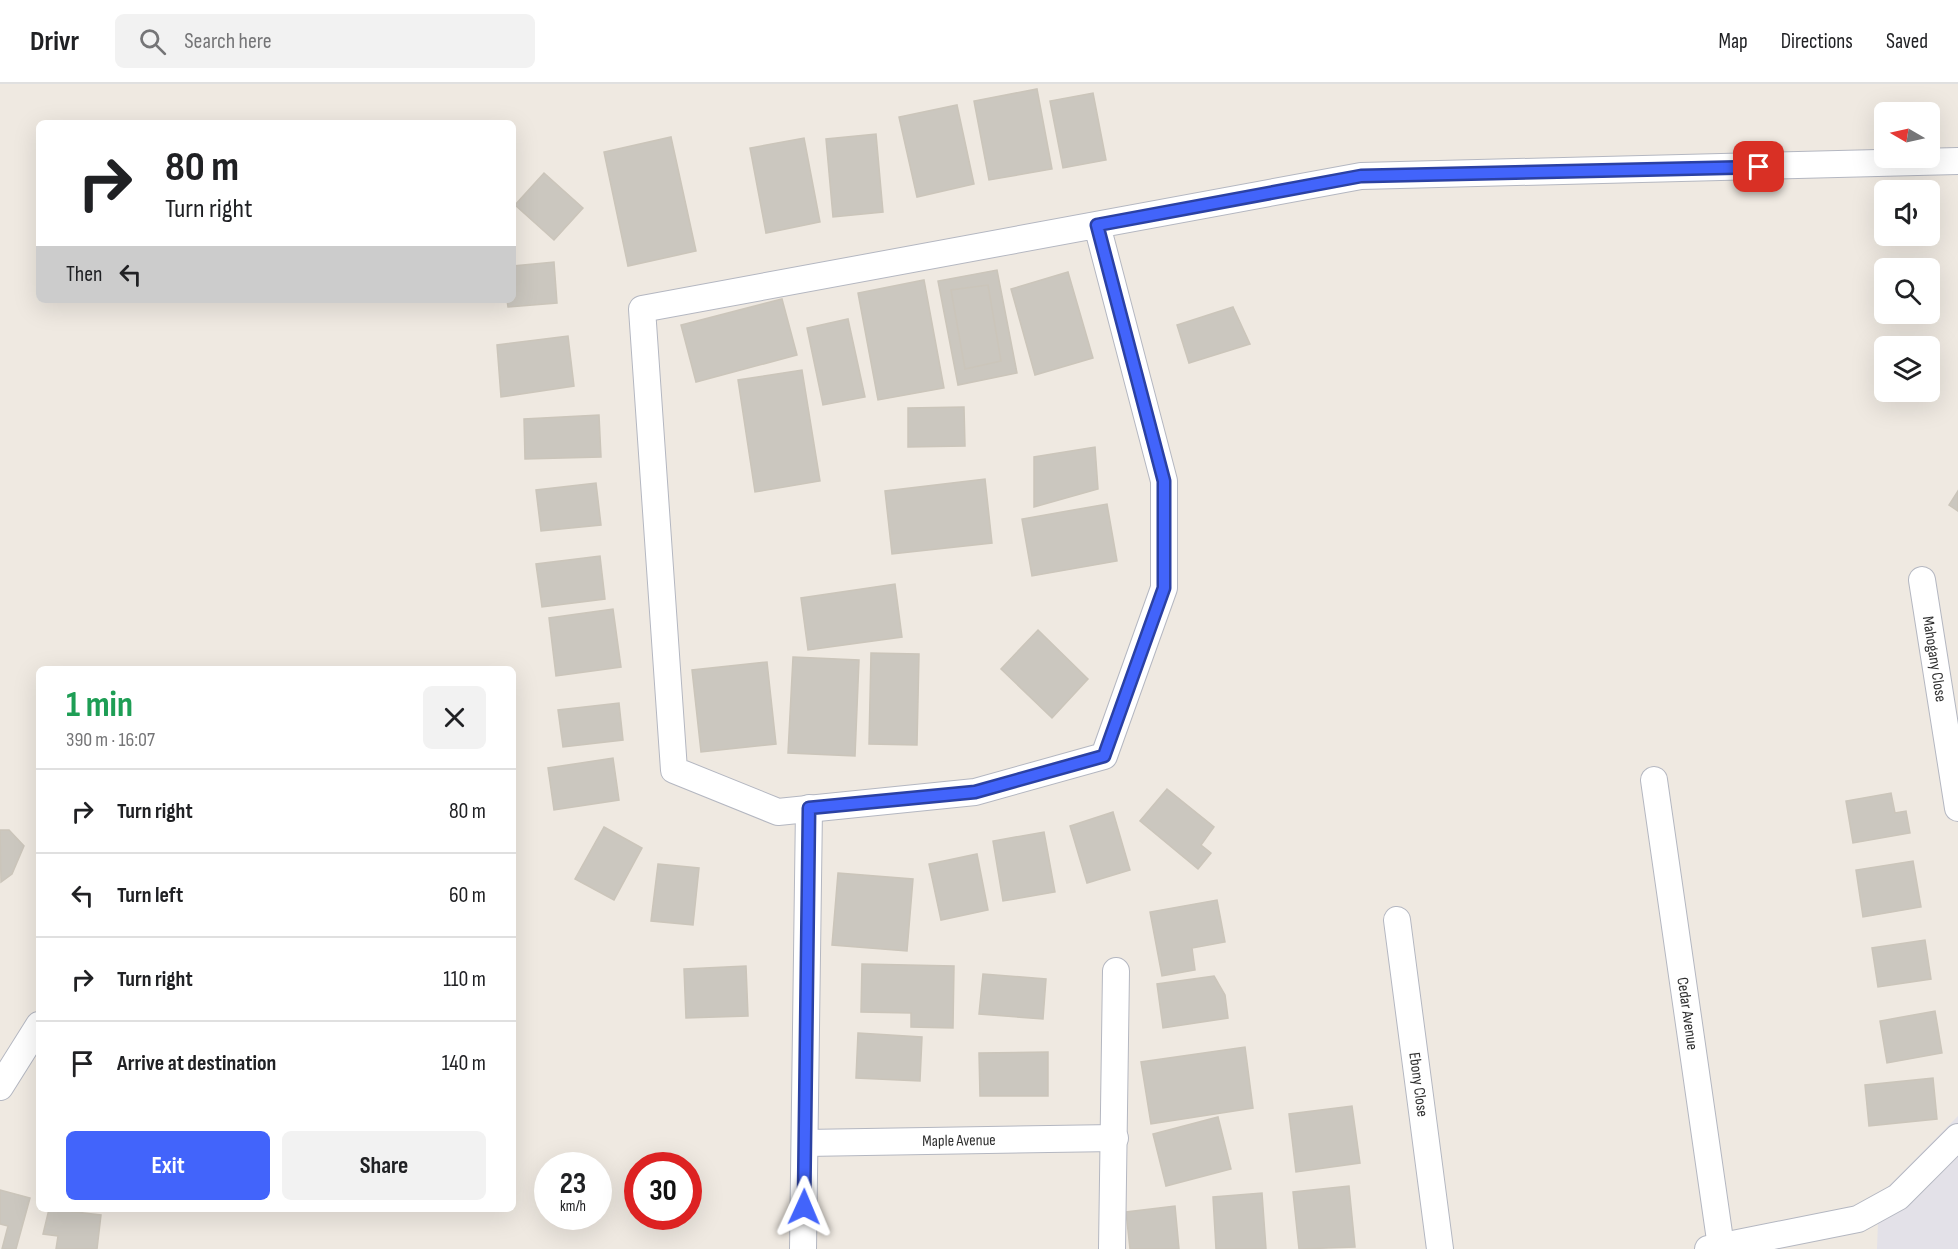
<!DOCTYPE html>
<html lang="en">
<head>
<meta charset="utf-8">
<style>
	body { margin:0; font-family:"Sofia Sans Condensed",sans-serif; background:#f2f2f2; color:#202124; height:100vh; display:flex; flex-direction:column; font-size:22px; white-space:nowrap }
	* { box-sizing:border-box; margin:0 }
	p { font-size:20px; color:#757577 }
	.icon { flex:none; width:33px; height:33px; fill:none; stroke:currentColor; stroke-width:2; stroke-linecap:round; stroke-linejoin:round }
	.map { position:relative; flex:1; overflow:hidden }
	.details { position:absolute; left:36px; top:582px; width:480px; height:546px; display:flex; flex-direction:column; background:#fff; border-radius:9px; box-shadow:0 6px 24px #0002 }
	.details>* { flex:none }
	.guide { position:absolute; left:36px; top:36px; width:480px; height:183px; border-radius:9px; box-shadow:0 6px 24px #0002; background:#fff; color:#202124; overflow:hidden }
	.needle { width:39px; rotate:279deg }
	.controls { position:absolute; left:1874px; top:18px; display:grid; gap:12px }
	.controls a { display:grid; place-items:center; width:66px; height:66px; border-radius:9px; background:#fff; box-shadow:0 6px 24px #0002; font-size:30px }
	.speed { position:absolute; left:534px; top:1068px; display:flex; gap:12px; font-size:30px; font-weight:700; text-align:center }
	.speed>* { display:grid; place-content:center; width:78px; height:78px; border-radius:50%; background:#fff; box-shadow:0 6px 24px #0002; line-height:1 }
	.speed small { font-size:15px; font-weight:400 }
	.speed .limit { border:9px solid #d22; background:#fff; color:#111 }
	.pin { position:absolute; display:grid; place-items:center; width:51px; height:51px; color:#fff; margin:-26px; border-radius:12px; box-shadow:0 3px 9px #0006 }
	.me { position:absolute; width:66px; margin:-33px; rotate:1deg; stroke-linejoin:round; filter:drop-shadow(0 0 4px #0008) }
	.turn { display:flex; align-items:center; gap:21px; height:126px; padding:0 30px; font-size:27px }
	.turn .icon { width:78px; height:78px; stroke-width:2.5 }
	.turn b { display:block; font-size:42px; line-height:51px }
	.then { display:flex; align-items:center; height:57px; padding:0 30px; background:#0003; gap:12px; font-size:22px }
	.round { display:grid; place-items:center; flex:none; width:63px; height:63px; border-radius:9px; background:#f2f2f2 }
	.overview { display:flex; align-items:center; justify-content:space-between; height:102px; padding:0 30px }
	h1 { font-size:36px; font-weight:700; line-height:45px; color:#1e9e55 }
	.button { display:flex; gap:12px; margin-top:auto; padding:12px 30px }
	.button a { flex:1; height:69px; border-radius:9px; background:#4264fb; color:#fff; font-size:24px; font-weight:700; line-height:69px; text-align:center }
	.button a+a { background:#f2f2f2; color:#202124 }
	ul { padding:0; list-style:none }
	li { display:flex; align-items:center; gap:18px; height:84px; padding:0 30px; border-top:2px solid #e0e0e0 }
	li div { flex:1 }
	li b { display:block; font-size:22px }
	li em { font-style:normal }
	header { display:flex; align-items:center; gap:36px; box-sizing:border-box; height:84px; padding:0 30px; background:#fff; border-bottom:2px solid #e0e0e0 }
	header strong { font-size:28px }
	nav { display:flex; gap:33px; margin-inline-start:auto; font-size:21px }
	.search { width:420px; height:54px; background:#f2f2f2; display:flex; align-items:center; gap:15px; box-sizing:border-box; padding:0 21px; border-radius:9px; color:#757577; font-size:22px }
	.map>svg:first-child { display:block }
</style>
</head>
<body>
<header>
<strong>Drivr</strong>
<div class="search"><svg class="icon" aria-label="search" viewBox="0 0 24 24"><circle cx="10" cy="10" r="6"/><path d="M15 15l6 6"/></svg>Search here</div>
<nav><a>Map</a><a>Directions</a><a>Saved</a></nav>
</header>
<div class="map">
<svg width="1958" height="1165" viewBox="0 0 1958 1165">
	<rect width="100%" height="100%" fill="#efe9e1"/>
	<path fill="#e3e1e8" d="M1958,1032v133h-81l2,-53z"/>
	<g fill="#cbc7bf" stroke="#cbc5ba" stroke-width="1.5">
		<path d="M1037,5l15,80 -63,11 -15,-79z"/>
		<path d="M1093,9l13,67 -43,8 -13,-67z"/>
		<path d="M957,21l17,79 -57,13 -18,-80z"/>
		<path d="M876,50l7,78 -50,5 -7,-78z"/>
		<path d="M671,53l25,114 -68,15 -24,-114z"/>
		<path d="M804,54l16,84 -54,11 -16,-85z"/>
		<path d="M544,89l39,35 -29,32 -39,-35z"/>
		<path d="M554,178l3,41 -49,4 -1,-7h6v-34z"/>
		<path d="M997,186l20,103 -59,12 -20,-104z"/>
		<path d="M1068,188l25,86 -58,17 -24,-86z"/>
		<path d="M924,196l20,108 -66,12 -20,-107z"/>
		<path d="M988,201l13,76 -36,8 -14,-79z"/>
		<path d="M782,215l15,56 -101,27 -15,-57z"/>
		<path d="M1233,223l17,37 -61,19 -12,-38z"/>
		<path d="M848,235l17,78 -42,8 -16,-77z"/>
		<path d="M568,252l6,50 -73,11 -4,-52z"/>
		<path d="M802,286l18,111 -65,11 -17,-112z"/>
		<path d="M964,323l1,39 -57,1v-39z"/>
		<path d="M599,331l2,42 -76,2 -1,-40z"/>
		<path d="M1095,363l3,42 -64,18v-50z"/>
		<path d="M985,395l7,64 -100,11 -7,-63z"/>
		<path d="M596,399l5,42 -60,6 -5,-41z"/>
		<path d="M1958,407v20l-9,-6z"/>
		<path d="M1107,420l10,57 -85,15 -10,-57z"/>
		<path d="M600,472l5,43 -63,8 -6,-43z"/>
		<path d="M895,500l7,53 -94,13 -7,-52z"/>
		<path d="M613,525l8,58 -65,9 -7,-58z"/>
		<path d="M1038,546l50,49 -36,39 -51,-49z"/>
		<path d="M871,569l48,1 -2,91 -48,-1z"/>
		<path d="M793,573l66,3 -4,96 -67,-3z"/>
		<path d="M767,578l9,82 -75,8 -9,-82z"/>
		<path d="M619,619l4,37 -60,7 -5,-37z"/>
		<path d="M613,674l6,42 -65,10 -6,-42z"/>
		<path d="M1167,705l47,38 -13,18 10,8 -13,16 -58,-48z"/>
		<path d="M1891,709l4,20 11,-2 4,22 -57,10 -7,-42z"/>
		<path d="M1113,728l17,58 -43,13 -17,-57z"/>
		<path d="M604,743l38,21 -28,52 -39,-21z"/>
		<path d="M0,746h9l15,16 -12,28 -11,8z"/>
		<path d="M1044,748l11,60 -52,9 -10,-60z"/>
		<path d="M977,770l11,56 -47,10 -12,-56z"/>
		<path d="M1913,777l8,46 -58,10 -7,-47z"/>
		<path d="M658,780l41,4 -6,57 -42,-4z"/>
		<path d="M838,789l75,6 -6,72 -75,-6z"/>
		<path d="M1217,816l8,42 -33,6 3,22 -33,6 -12,-64z"/>
		<path d="M1925,856l6,39 -53,8 -6,-39z"/>
		<path d="M862,880l92,2 -1,62 -42,-1v-14l-50,-1z"/>
		<path d="M746,882l2,50 -62,2 -2,-49z"/>
		<path d="M983,890l63,5 -3,40 -64,-5z"/>
		<path d="M1214,892l11,19 3,23 -65,10 -6,-44z"/>
		<path d="M1935,927l7,42 -55,10 -7,-42z"/>
		<path d="M858,949l64,4 -2,44 -64,-3z"/>
		<path d="M1245,963l8,61 -102,16 -10,-62z"/>
		<path d="M1048,968v44h-68l-1,-43z"/>
		<path d="M1933,994l4,41 -68,7 -4,-41z"/>
		<path d="M1352,1022l8,57 -64,9 -7,-58z"/>
		<path d="M1218,1033l13,52 -65,17 -13,-52z"/>
		<path d="M1349,1102l6,61 -56,2 -6,-57z"/>
		<path d="M0,1106l30,8 -14,51h-14l6,-23 -8,-2z"/>
		<path d="M1262,1109l4,56h-50l-3,-52z"/>
		<path d="M1175,1122l4,43h-49l-4,-37z"/>
		<path d="M49,1125l52,6 -4,34h-41l2,-13 -15,-2z"/>
	</g>
	<g fill="none" stroke-linecap="round" stroke-linejoin="round">
		<g stroke="#b4b7c1" stroke-width="28">
			<g id="minor">
				<path d="M1097,141l67,256v107l-60,168 -129,36 -197,20 -104,-42 -32,-461 719,-133 597,-15"/>
				<path id="s1" d="M1922,496l36,228"/>
				<path id="s2" d="M1654,696l67,467"/>
				<path id="s3" d="M1397,836l43,329"/>
				<path d="M0,1003l39,-62"/>
				<path id="s4" d="M805,1059l310,-5"/>
				<path d="M803,1165l6,-441"/>
				<path d="M1112,1165l4,-278"/>
				<path d="M1708,1165l150,-30 40,-22 60,-60"/>
			</g>
		</g>
		<use href="#minor" stroke="#fff" stroke-width="26"/>
	</g>
	<g fill="none" stroke-linecap="round" stroke-linejoin="round">
		<g stroke="#2b41a3" stroke-width="15">
			<path id="route" d="M804,1123l5,-399 166,-16 129,-36 60,-168v-107l-67,-256 264,-49 398,-9"/>
		</g>
		<use href="#route" stroke="#4264fb" stroke-width="10"/>
	</g>
	<g text-anchor="middle" dominant-baseline="central" stroke-width="5" stroke-linejoin="round" paint-order="stroke">
		<g font-size="16" fill="#2e2e2e" stroke="#fff">
			<text stroke="none"><textPath href="#s1" startOffset="80">Mahogany Close</textPath></text>
			<text stroke="none"><textPath href="#s2" startOffset="236">Cedar Avenue</textPath></text>
			<text stroke="none"><textPath href="#s3" startOffset="166">Ebony Close</textPath></text>
			<text stroke="none"><textPath href="#s4" startOffset="154">Maple Avenue</textPath></text>
		</g>
	</g>
</svg>
<div class="controls">
<a><svg class="needle" viewBox="-14 -14 28 28"><path d="M0-13l5 13h-10z" fill="#e53935"/><path d="M0 13l5-13h-10z" fill="#757577"/></svg></a>
<a><svg class="icon" aria-label="sound" viewBox="0 0 24 24"><path d="M4 9h4l5-4v14l-5-4H4zM17 9q2 3 0 6"/></svg></a>
<a><svg class="icon" aria-label="search" viewBox="0 0 24 24"><circle cx="10" cy="10" r="6"/><path d="M15 15l6 6"/></svg></a>
<a><svg class="icon" aria-label="layers" viewBox="0 0 24 24"><path d="M12 4l9 5-9 5-9-5zM3 14l9 5 9-5"/></svg></a>
</div>
<div class="speed"><div>23<small>km/h</small></div><div class="limit">30</div></div>
<div class="pin" style="left:1759px;top:83px;background:#d93025"><svg class="icon" aria-label="arrive" viewBox="0 0 24 24"><path d="M6 21V4h12l-3 4 3 4H6"/></svg></div>
<svg class="me" style="left:804px;top:1123px" viewBox="-20 -20 40 40"><path d="M0-17L14 15 0 8-14 15z" fill="#4264fb" stroke="#fff" stroke-width="4"/></svg>
<div class="guide">
<div class="turn"><svg class="icon" aria-label="right" viewBox="0 0 24 24"><path d="M7 20v-9h11M14 6l5 5-5 5"/></svg><div><b>80 m</b>Turn right</div></div>
<div class="then">Then<svg class="icon" aria-label="left" viewBox="0 0 24 24"><path d="M17 20v-9H6M10 6l-5 5 5 5"/></svg></div>
</div>
<section class="details">
<div class="overview"><div><h1>1 min</h1><p>390 m · 16:07</p></div><a class="round"><svg class="icon" aria-label="close" viewBox="0 0 24 24"><path d="M6 6l12 12M18 6L6 18"/></svg></a></div>
<ul>
<li><svg class="icon" aria-label="right" viewBox="0 0 24 24"><path d="M7 20v-9h11M14 6l5 5-5 5"/></svg><div><b>Turn right</b></div><em>80 m</em></li>
<li><svg class="icon" aria-label="left" viewBox="0 0 24 24"><path d="M17 20v-9H6M10 6l-5 5 5 5"/></svg><div><b>Turn left</b></div><em>60 m</em></li>
<li><svg class="icon" aria-label="right" viewBox="0 0 24 24"><path d="M7 20v-9h11M14 6l5 5-5 5"/></svg><div><b>Turn right</b></div><em>110 m</em></li>
<li><svg class="icon" aria-label="arrive" viewBox="0 0 24 24"><path d="M6 21V4h12l-3 4 3 4H6"/></svg><div><b>Arrive at destination</b></div><em>140 m</em></li>
</ul>
<div class="button"><a>Exit</a><a>Share</a></div>
</section>
</div>
</body>
</html>
